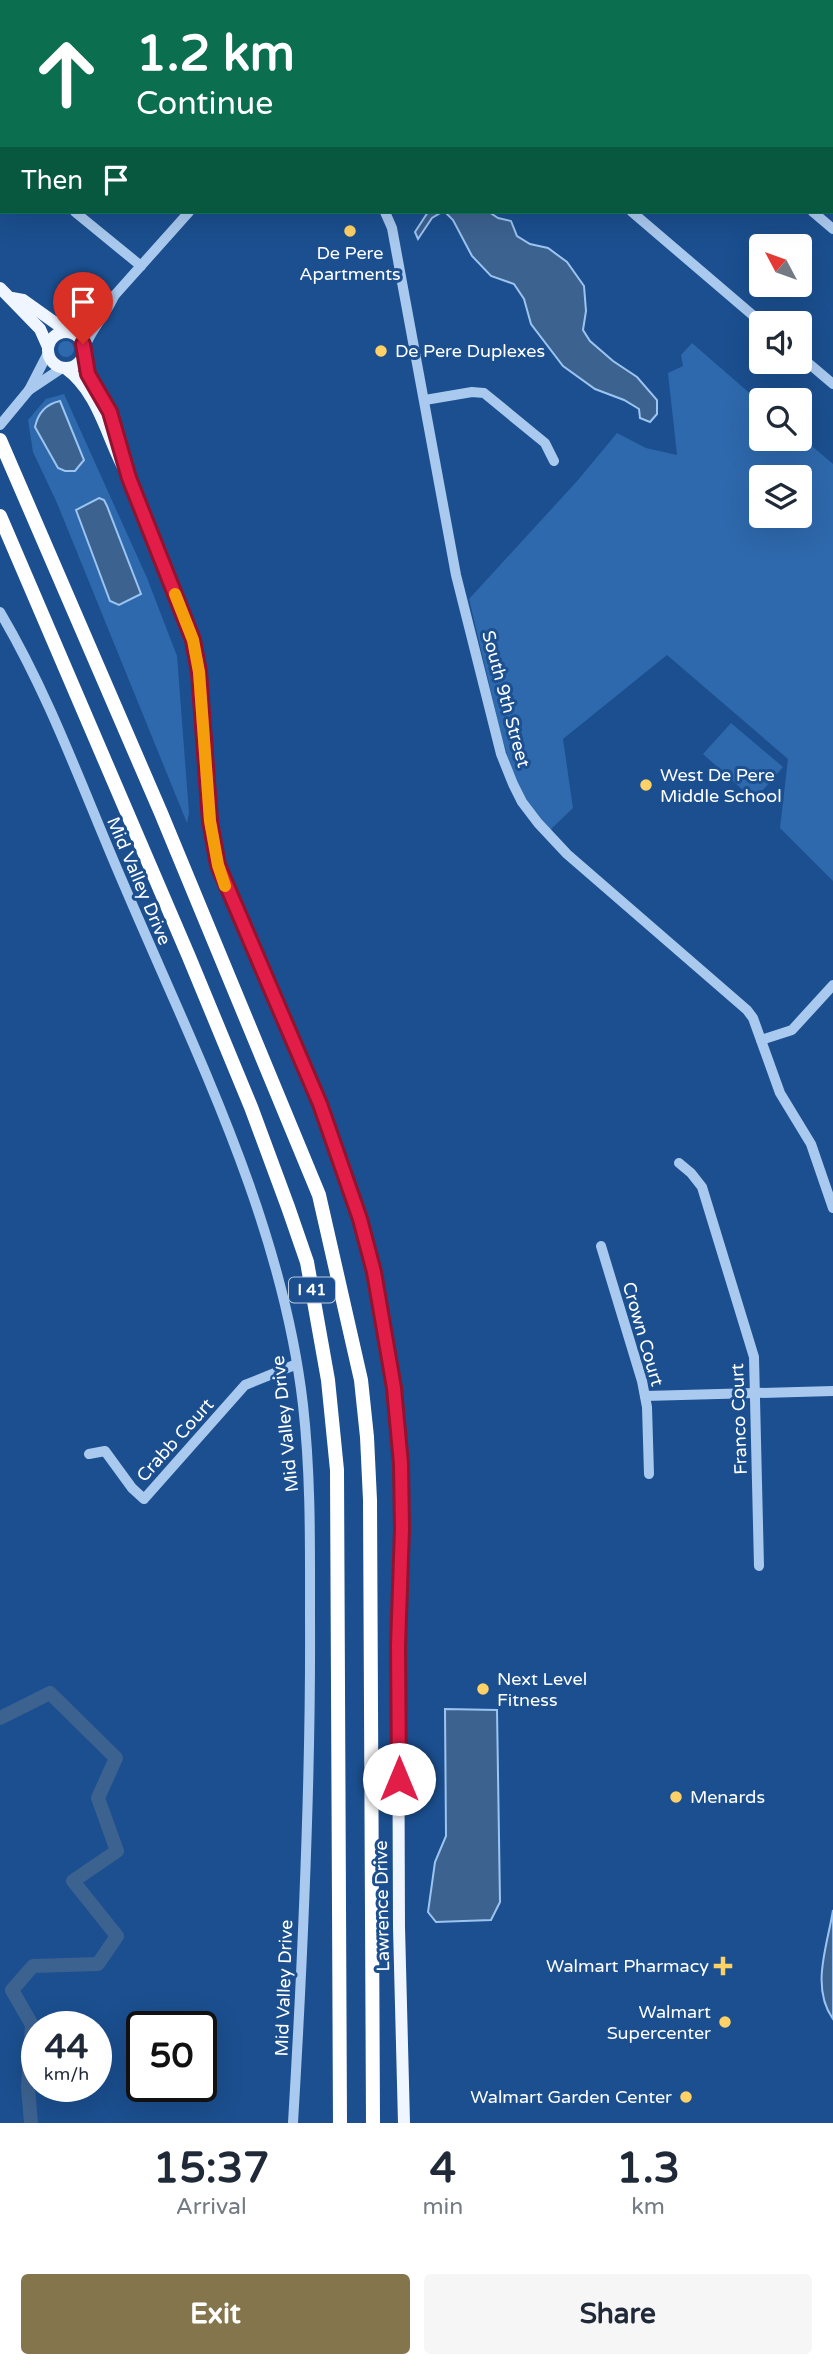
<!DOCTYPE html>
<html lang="en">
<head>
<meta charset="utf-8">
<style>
	body { margin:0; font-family:"Varela Round",sans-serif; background:#f6f6f7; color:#1f2937; height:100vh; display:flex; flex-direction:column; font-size:26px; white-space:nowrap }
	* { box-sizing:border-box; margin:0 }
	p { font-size:23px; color:#747a83 }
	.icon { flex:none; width:38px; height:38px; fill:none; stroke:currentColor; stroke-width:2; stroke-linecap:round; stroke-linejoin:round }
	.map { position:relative; height:2123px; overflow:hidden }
	.drawer { display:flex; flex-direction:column; background:#fff; flex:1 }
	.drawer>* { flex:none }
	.guide { position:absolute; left:0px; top:0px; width:833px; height:214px; box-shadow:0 7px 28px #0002; background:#0b6e4f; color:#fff; overflow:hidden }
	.needle { width:46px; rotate:311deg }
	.buttons { position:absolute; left:749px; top:234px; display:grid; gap:14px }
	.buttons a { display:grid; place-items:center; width:63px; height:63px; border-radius:7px; background:#fff; box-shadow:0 7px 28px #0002; font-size:35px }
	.speed { position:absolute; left:21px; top:2011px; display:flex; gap:14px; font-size:35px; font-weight:700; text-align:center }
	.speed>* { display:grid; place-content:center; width:91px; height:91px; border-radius:50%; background:#fff; box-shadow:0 7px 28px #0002; line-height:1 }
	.speed small { font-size:18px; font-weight:400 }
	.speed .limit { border:4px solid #111; border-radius:10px; background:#fff; color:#111 }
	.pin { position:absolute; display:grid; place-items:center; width:60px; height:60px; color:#fff; margin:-72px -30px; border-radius:50% 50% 50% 0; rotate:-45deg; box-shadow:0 0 7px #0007 }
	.pin .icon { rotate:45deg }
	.me { position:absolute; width:77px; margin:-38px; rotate:0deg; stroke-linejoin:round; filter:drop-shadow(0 0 5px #0008) }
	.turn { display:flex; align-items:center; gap:24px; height:147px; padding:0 21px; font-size:32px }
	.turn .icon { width:91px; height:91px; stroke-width:2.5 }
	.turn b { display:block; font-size:49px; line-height:60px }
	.then { display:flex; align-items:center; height:66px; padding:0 21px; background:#0003; gap:14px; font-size:26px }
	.eta { display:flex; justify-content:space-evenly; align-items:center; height:119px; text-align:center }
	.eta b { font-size:42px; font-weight:700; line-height:49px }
	.primary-button { display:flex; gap:14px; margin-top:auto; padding:14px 21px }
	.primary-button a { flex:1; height:80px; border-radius:7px; background:#84754c; color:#fff; font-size:28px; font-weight:700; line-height:80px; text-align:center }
	.primary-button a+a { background:#f6f6f7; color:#1f2937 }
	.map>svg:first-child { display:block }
</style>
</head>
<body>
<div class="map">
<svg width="833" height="2123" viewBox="0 0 833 2123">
	<rect width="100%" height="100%" fill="#1b4f8f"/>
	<g fill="#2e69ad" fill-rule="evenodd">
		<circle cx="66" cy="349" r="8"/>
		<path d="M692,343l69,60v36h39v-3l33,28v417l-53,-53 8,-69 -121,-104 -104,84 10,69 -25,24 -23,-31 -10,-20 -14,-47 -32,-135 109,-119 39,-47 29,15 31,7 -9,-82 15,-7 -2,-11zM761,478h39v38h-39z"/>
		<path d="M64,394l83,184 30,78 12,157 -2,10 -130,-320 -24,-51 -5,-32 18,-21z"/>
		<path d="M731,723l52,44 -29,33 -51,-46z"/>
	</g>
	<g fill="#3c6290" stroke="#9cc4f0" stroke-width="2">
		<path d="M428,212h14l-10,6 -14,21 -3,-7z"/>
		<path d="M445,212h44l9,6 13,3 6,15 13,8 18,4 19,14 17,24 2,25 -3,19 7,11 23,20 24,16 20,23v14l-7,8 -10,-4 -1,-9 -15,-9 -29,-11 -32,-23 -32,-42 -7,-25 -10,-15 -23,-8 -19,-20 -19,-36z"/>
		<path d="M60,401l24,59 -9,11h-10l-7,-3 -23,-41c3,-14 11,-23 25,-26z"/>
		<path d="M99,498l5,2 3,6 34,88 -22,11 -9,-4 -34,-91z"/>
		<path d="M445,1709l52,1 3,192 -9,18 -55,2 -8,-10 7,-50 11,-26z"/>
		<path d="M833,1910v109c-23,-32 -5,-75 0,-109z"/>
	</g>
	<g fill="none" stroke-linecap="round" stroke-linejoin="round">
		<path stroke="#3c6290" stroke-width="14" d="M0,1718l50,-25 66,65 -18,40 19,53 -44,30 44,55 -19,28 -65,2 -21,24 20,35 -4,62 3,36"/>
		<g stroke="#a9c9ee" stroke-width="10">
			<path d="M170,0l1,2"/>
			<path d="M740,0l2,2"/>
			<path d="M374,2l1,-2"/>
			<path d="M544,2l2,-2"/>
			<path d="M816,2l1,-2"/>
			<path d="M831,79l2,1"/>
			<path d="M75,212l66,54"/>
			<path d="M385,212l7,16 64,347 45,179 12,30 9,18 16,21 29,31 180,156 6,8 27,75 31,51 22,64"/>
			<path d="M632,212l131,112"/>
			<path d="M813,212l20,17"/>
			<path d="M70,332l16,-10 18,-20 10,-6 75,-84"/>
			<path d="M84,349c7,-20 22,-34 30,-53"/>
			<path d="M800,356l33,28"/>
			<path d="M29,390l33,-22"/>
			<path d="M425,400l47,-8 12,1 61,50 9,18"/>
			<path d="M0,425l29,-35 19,-37"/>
			<path d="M0,612c51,86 84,181 124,273 71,167 158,337 179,520 8,71 7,142 7,213 1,168 -7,337 -17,505"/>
			<path d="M761,1040l31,-10 41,-45"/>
			<path d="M679,1163l12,10 11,14 52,170 5,209"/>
			<path d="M601,1246l41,135 5,26 2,67"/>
			<path d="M645,1396l188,-5"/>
			<path d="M89,1454l16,-3 27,37 12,11 101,-114 52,-21"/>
		</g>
		<g stroke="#f0f6ff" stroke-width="12">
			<path d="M0,288l40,41 8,18"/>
			<path d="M12,298l11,2 45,32"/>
			<circle cx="66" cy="350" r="18"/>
			<path d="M83,355l5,19 21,38 14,42"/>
			<path d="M65,368c36,26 42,74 64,110l64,162 6,32 11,149 8,44 102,239 20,52 20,63 14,53 13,71 7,45 7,76 1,65 -4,117 1,281 5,196"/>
		</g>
		<g stroke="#fff" stroke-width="14">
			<path d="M0,440l161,373 158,382 42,185 6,57 3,63 3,623"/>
			<path d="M0,516l189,441 62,150 37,100 19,55 21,118 9,90 3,653"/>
		</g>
	</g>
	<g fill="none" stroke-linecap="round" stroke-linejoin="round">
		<g stroke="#92132f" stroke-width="18">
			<path id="route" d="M83,344l5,30 22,38 19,66 64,162 6,32 11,149 8,44 102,239 40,115 14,53 20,116 7,76 1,65 -4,117 1,133"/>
		</g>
		<use href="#route" stroke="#e11d48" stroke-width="12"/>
		<path stroke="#f59e0b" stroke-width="12" d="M175,594l18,46 6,32 11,149 8,44 7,21"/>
	</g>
	<g fill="#ffd166" stroke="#1b4f8f" stroke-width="2.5">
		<circle cx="350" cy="231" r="7"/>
		<circle cx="381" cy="351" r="7"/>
		<circle cx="646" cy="785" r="7"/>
		<circle cx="483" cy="1689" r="7"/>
		<circle cx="676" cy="1797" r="7"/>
		<path d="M719.5 1955.5h7v7h7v7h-7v7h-7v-7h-7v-7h7z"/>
		<circle cx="725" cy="2022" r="7"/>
		<circle cx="686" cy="2097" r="7"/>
	</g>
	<g text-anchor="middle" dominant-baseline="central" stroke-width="6" stroke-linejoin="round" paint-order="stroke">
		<rect fill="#1b4f8f" stroke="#bbcadd" stroke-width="2" x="289" y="1277.5" width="46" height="25" rx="5"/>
		<g font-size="16" font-weight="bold" fill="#fff">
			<text x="312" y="1290">I 41</text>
		</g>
		<g font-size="18" fill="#fff" stroke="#1b4f8f" text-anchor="start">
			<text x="350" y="253" text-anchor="middle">De Pere<tspan x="350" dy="21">Apartments</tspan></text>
			<text x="395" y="351">De Pere Duplexes</text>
			<text x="660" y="775">West De Pere<tspan x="660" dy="21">Middle School</tspan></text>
			<text x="497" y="1679">Next Level<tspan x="497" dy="21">Fitness</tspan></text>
			<text x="690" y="1797">Menards</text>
			<text x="709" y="1966" text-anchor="end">Walmart Pharmacy</text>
			<text x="711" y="2012" text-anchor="end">Walmart<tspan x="711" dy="21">Supercenter</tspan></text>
			<text x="672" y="2097" text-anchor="end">Walmart Garden Center</text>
		</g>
		<g font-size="18" fill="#fff" stroke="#1b4f8f">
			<text transform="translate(506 699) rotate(75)">South 9th Street</text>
			<text transform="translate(139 881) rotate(67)">Mid Valley Drive</text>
			<text transform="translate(643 1334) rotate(74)">Crown Court</text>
			<text transform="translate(739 1419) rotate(-92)">Franco Court</text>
			<text transform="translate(285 1424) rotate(-96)">Mid Valley Drive</text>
			<text transform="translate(175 1440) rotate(-48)">Crabb Court</text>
			<text transform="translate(382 1906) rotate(-91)">Lawrence Drive</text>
			<text transform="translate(284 1988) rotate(-88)">Mid Valley Drive</text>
		</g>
	</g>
</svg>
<div class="buttons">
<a><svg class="needle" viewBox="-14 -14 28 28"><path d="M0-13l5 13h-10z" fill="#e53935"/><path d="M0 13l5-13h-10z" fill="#747a83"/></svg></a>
<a><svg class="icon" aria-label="sound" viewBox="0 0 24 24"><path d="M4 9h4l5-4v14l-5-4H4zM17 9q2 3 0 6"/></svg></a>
<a><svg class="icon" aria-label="search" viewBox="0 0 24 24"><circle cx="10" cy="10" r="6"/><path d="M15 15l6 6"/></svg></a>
<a><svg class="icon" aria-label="layers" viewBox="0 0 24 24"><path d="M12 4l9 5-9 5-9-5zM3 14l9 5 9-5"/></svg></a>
</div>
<div class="speed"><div>44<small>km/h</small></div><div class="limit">50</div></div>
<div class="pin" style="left:83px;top:344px;background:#d93025"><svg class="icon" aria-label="arrive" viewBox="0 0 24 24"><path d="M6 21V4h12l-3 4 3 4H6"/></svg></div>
<svg class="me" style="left:399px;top:1779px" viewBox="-20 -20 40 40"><circle r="19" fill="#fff"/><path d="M0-13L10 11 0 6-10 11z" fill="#e11d48"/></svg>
<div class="guide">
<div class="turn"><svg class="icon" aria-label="ahead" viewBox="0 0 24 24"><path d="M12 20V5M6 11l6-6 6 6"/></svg><div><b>1.2 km</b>Continue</div></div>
<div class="then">Then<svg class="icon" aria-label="arrive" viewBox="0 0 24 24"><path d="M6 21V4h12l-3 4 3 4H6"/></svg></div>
</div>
</div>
<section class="drawer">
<div class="eta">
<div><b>15:37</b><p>Arrival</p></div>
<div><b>4</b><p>min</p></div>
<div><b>1.3</b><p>km</p></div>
</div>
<div class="primary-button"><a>Exit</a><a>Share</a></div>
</section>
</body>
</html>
